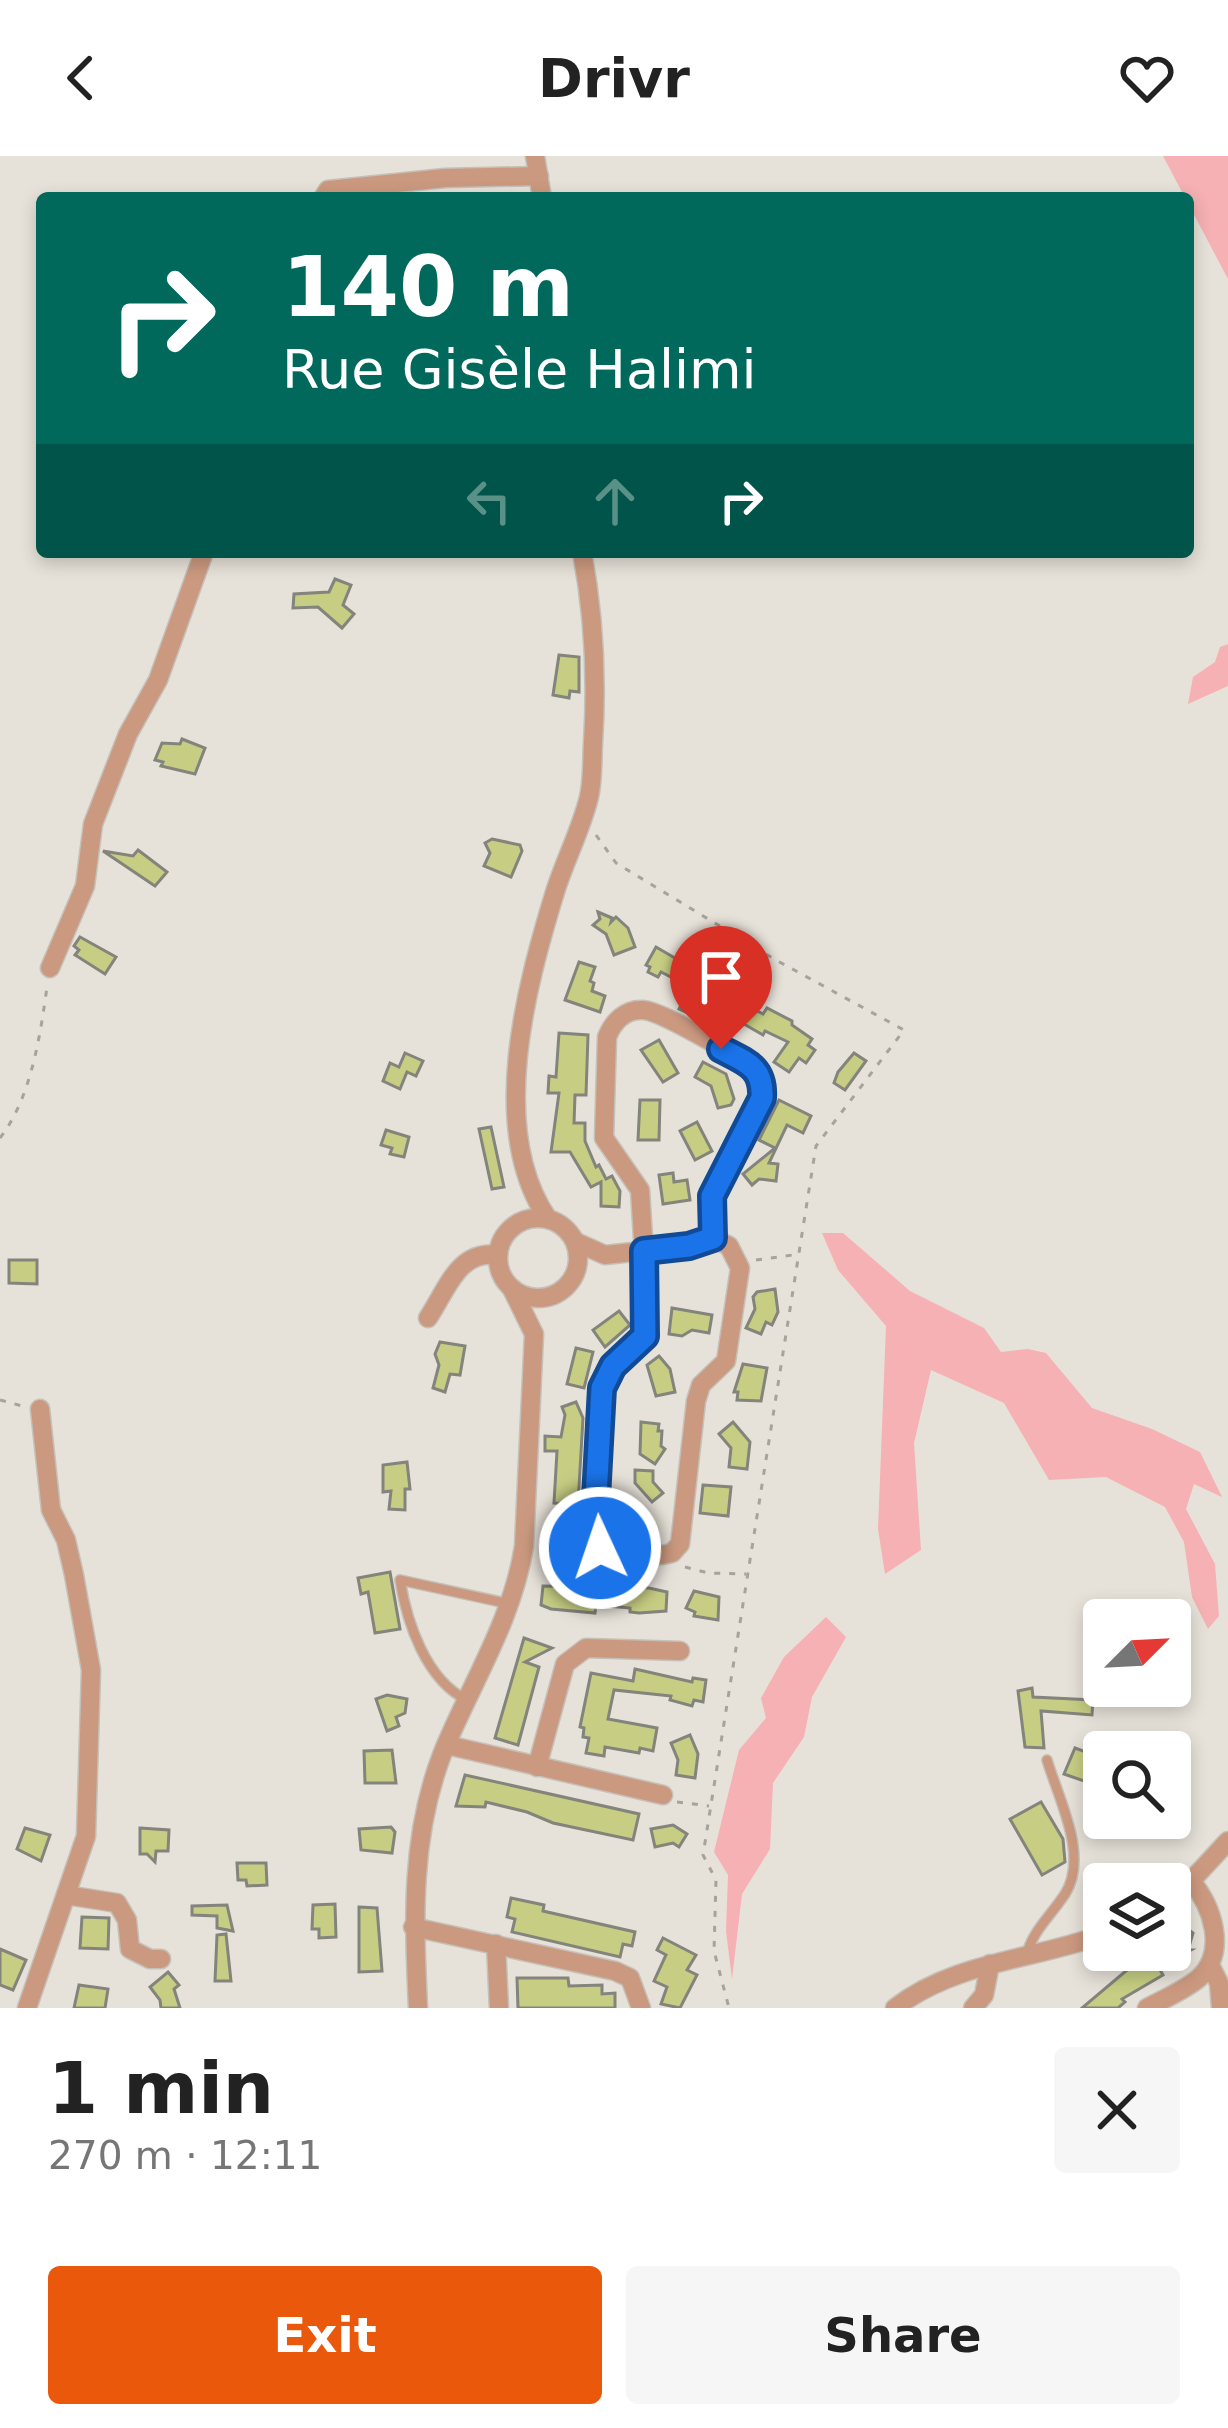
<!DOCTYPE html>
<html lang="en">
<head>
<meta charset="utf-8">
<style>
	body { margin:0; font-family:"DejaVu Sans",sans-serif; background:#f6f6f6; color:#222; height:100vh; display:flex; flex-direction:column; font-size:45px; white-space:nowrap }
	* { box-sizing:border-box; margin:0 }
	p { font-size:39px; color:#767676 }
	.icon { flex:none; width:66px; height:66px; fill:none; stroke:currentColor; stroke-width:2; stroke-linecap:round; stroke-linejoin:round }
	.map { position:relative; height:1852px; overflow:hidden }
	.details { display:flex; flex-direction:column; background:#fff; flex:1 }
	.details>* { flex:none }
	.top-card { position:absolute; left:36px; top:36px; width:1158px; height:366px; border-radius:12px; box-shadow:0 6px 18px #0003; background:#00695c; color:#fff; overflow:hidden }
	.needle { width:78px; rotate:66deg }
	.fabs { position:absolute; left:1083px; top:1443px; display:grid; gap:24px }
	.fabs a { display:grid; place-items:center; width:108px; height:108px; border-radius:12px; background:#fff; box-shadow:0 6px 18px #0003; font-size:60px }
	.pin { position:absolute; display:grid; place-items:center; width:102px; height:102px; color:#fff; margin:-123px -51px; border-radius:50% 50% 50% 0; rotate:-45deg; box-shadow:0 0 12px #0007 }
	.pin .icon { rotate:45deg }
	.me { position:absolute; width:132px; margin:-66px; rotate:357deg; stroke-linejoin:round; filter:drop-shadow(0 0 9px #0008) }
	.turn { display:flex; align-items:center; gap:42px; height:252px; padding:0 48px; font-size:54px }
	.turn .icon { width:156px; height:156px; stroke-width:2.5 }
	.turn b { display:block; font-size:84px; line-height:102px }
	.lanes { display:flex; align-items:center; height:114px; padding:0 48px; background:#0003; justify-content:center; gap:60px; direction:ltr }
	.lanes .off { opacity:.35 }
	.round { display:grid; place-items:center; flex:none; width:126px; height:126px; border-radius:12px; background:#f6f6f6 }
	.headline { display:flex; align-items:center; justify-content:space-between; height:204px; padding:0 48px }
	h1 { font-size:72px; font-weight:700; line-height:90px }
	.button { display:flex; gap:24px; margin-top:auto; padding:24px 48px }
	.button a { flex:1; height:138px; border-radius:12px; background:#ea580c; color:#fff; font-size:48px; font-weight:700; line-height:138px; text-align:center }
	.button a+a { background:#f6f6f6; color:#222 }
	header { display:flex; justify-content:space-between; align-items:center; height:156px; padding:0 48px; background:#fff; font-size:54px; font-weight:700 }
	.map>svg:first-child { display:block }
</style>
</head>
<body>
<header><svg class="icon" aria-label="back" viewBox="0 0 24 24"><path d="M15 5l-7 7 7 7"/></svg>Drivr<svg class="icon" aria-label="heart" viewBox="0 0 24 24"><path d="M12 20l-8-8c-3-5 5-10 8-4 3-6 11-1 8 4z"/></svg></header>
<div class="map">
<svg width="1228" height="1852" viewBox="0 0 1228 1852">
	<rect width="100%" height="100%" fill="#e7e2d9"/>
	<g fill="#f5b1b3">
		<path d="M1163,0h65v123z"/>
		<path d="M1228,488v42l-40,18 5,-27 22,-15 5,-15z"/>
		<path d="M822,1077h21l67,58 74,37 17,24 27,-3 18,4 46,55 60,21 48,23 22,45 -28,-13 -8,25 29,55 4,52 -11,13 -16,-32 -8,-55 -19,-35 -59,-30 -57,3 -45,-77 -73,-33 -17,73 7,107 -36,24 -7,-45 8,-203 -48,-56z"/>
		<path d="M826,1461l20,20 -34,60 -8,40 -31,46 -3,66 -28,45 -10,85 -6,-48 2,-56 -14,-23 25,-102 27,-32 -5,-20 23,-41z"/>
	</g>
	<g fill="#c7ce83" stroke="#83847c" stroke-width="3">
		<path d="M335,423l16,6 -8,20 11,9 -12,14 -24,-21 -25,1 1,-14 35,-2z"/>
		<path d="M559,499l20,2v35l-9,-1 -1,7 -16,-3z"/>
		<path d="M182,583l23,9 -10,26 -34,-8 2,-4 -8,-2 7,-17 18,1z"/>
		<path d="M492,683l28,6 2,6 -11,26 -27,-11 6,-13 -5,-10z"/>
		<path d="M138,694l29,22 -12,14 -52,-35 30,5z"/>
		<path d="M598,756l14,6 -1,4 5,-5 12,11 7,19 -21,8 -8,-21 -13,-9 7,-6z"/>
		<path d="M80,781l36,20 -11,17 -30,-19 4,-5 -5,-4z"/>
		<path d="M656,791l72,42 -2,5 37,20 4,-6 25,13v4l20,14 -4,6 7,5 -9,13 -7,-5 -10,14 -15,-10 14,-20 -23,-11 -2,4 -66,-38 -9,16 -9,-4 11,-22 -29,-15 -3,5 -10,-5 2,-5 -4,-2z"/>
		<path d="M579,806l16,5 -5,14 4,2 -2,8 13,5 -5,16 -35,-12z"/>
		<path d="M559,877l29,2 -2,60h-11l-1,28h11v18l11,26 3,-2 7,14 6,-3 8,15 -1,16 -18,-1v-24l-10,5 -21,-35h-19l8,-59h-11l1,-17 7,1z"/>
		<path d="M659,884l19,33 -15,9 -22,-32z"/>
		<path d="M405,897l18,8 -7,15 -9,-4 -7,17 -17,-8 7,-18 9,4z"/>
		<path d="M854,897l12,8 -21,29 -11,-7 4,-11z"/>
		<path d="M703,906l23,12 8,25 -3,6 -13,3 -7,-22 -16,-9z"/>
		<path d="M640,944h20l-1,40h-21z"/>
		<path d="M779,944l32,16 -8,17 -16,-8 -18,38 9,1 -2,17 -17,-2 -7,6 -9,-11 32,-26 -16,-8z"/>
		<path d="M697,966l15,29 -17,9 -15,-29z"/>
		<path d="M491,971l13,60 -12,2 -13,-60z"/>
		<path d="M386,974l23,7 -5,20 -14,-3 2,-6 -11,-3z"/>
		<path d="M673,1017l1,9 13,-2 3,20 -27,4 -4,-29z"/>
		<path d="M9,1104h28v24l-28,-1z"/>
		<path d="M775,1133l3,23 -6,13 -6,-3 -5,12 -15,-6 9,-19 -2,-12 4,-5z"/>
		<path d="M672,1152l40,7 -3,18 -17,-3 -10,6 -13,-2z"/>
		<path d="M619,1155l11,14 -25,22 -12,-17z"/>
		<path d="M440,1186l25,4 -5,29 -10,-1 -5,18 -12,-4 6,-23 -4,-11z"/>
		<path d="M576,1192l17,4 -9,36 -17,-4z"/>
		<path d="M659,1200l11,13 5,23 -19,4 -9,-31z"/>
		<path d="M743,1208l24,4 -6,33 -24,-1 1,-8h-4z"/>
		<path d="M576,1246l7,16 -5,86 -24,-1 3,-52h-12v-15l16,1 4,-22 -3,-8z"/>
		<path d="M641,1266l18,2 -1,7h4l-1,15 4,3 -10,15 -15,-10z"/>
		<path d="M733,1266l17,20 -3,27 -18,-2 2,-19 -12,-14z"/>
		<path d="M407,1306l3,27h-5v21l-16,-1 2,-18 -8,1v-27z"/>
		<path d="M635,1314l18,1v11l10,11 -11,9 -17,-19z"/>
		<path d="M703,1329l28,2 -3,29 -28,-3z"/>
		<path d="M390,1416l10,57 -25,4 -7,-41 -7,2 -3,-16z"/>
		<path d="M543,1430l106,2 18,4 -1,19 -27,2 -9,-1v-4l-34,-3 -1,8 -44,-4 -10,-4z"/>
		<path d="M694,1435l25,6 -1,23 -24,-4 1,-4 -9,-4z"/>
		<path d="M524,1482l28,10 -27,14 14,5 -21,78 -23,-7z"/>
		<path d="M635,1513l57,13 1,-4 13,2 -3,22 -9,-2 -2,6 -22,-6 1,-4 -57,-6 -6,29 49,9 -4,23 -13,-3 -1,5 -34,-6 -1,9 -18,-3 3,-15 -6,-1 1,-9 -4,-1 11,-54 42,8z"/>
		<path d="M1032,1532l1,9 60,3 -1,15 -51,-4 3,37 -19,-1 -7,-56z"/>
		<path d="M387,1539l20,4 -2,14 -9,4 3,9 -12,5 -11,-32z"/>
		<path d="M690,1579l8,19 -3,24 -19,-3 2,-15 -7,-17z"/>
		<path d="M1075,1592l19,7 -4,9 14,5v19l-40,-14z"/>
		<path d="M392,1594l4,33h-31l-1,-32z"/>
		<path d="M465,1619l174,39 -6,26 -80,-17 -26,-11 -41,-10 -1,5 -29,-1z"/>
		<path d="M1041,1646l22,37 2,23 -23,13 -32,-56z"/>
		<path d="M673,1669l14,9 -8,13 -6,-4 -18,4 -4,-18z"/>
		<path d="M391,1671l4,5 -3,21 -31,-3 -2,-21z"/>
		<path d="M25,1672l25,7 -9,26 -24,-12z"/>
		<path d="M140,1672l29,2 -1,21h-12l-1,11 -8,-8h-7z"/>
		<path d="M237,1707h29l1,22 -20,1 -1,-6h-8z"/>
		<path d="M511,1742l33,7 -1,6 92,21 -3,14 -9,-2 -3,13 -108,-25 3,-13 -8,-2z"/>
		<path d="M335,1748l1,33 -17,1v-9h-7l1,-24z"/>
		<path d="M227,1749l6,26 -16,-3v-12l-25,-1v-9z"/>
		<path d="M359,1751l18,1 5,63 -23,1z"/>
		<path d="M82,1761l27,1 -1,31 -28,-1z"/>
		<path d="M1185,1771l8,6 -5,17h3l-32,18 4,7 -41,24 3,3 -7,6h-36l51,-43 -7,-15h44v-15z"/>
		<path d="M226,1778l5,47h-16l2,-46z"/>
		<path d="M663,1782l33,17 -9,15 10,5 -17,33 -19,-4 6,-17 -13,-6 12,-26 -9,-5z"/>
		<path d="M0,1793l26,11 -13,30 -13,-5z"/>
		<path d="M168,1816l11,13 -5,4 6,19h-19l-1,-8 -10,-13z"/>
		<path d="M517,1822h51l1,8 33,-1v9l13,-1v15h-97z"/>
		<path d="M79,1829l29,4 -3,19h-31z"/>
	</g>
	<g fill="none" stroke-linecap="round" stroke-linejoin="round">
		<g stroke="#c5c0b9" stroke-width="12">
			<g id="lane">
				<path d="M467,1544c-41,-20 -60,-77 -67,-120l110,24"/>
				<path d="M1026,1801c6,-26 24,-40 39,-63 24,-38 -6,-94 -18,-134"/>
			</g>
		</g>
		<g stroke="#c5c0b9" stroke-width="21">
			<g id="street">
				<path d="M535,0l7,42"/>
				<path d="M323,42l5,-8 117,-12 94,-2"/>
				<path d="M50,812l35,-82 8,-62 35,-90 30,-54 46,-128"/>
				<circle cx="538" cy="1102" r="40"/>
				<path d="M548,1063c-61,-89 -22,-232 7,-327 10,-32 26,-62 34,-95 4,-17 3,-37 4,-54 4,-64 1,-128 -11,-191"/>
				<path d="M576,1086l29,13 84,-9 24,-8 16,8 11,22 -14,93 -25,24 -5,16 -16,143 -8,9 -10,2 -85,-6"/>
				<path d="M428,1162c20,-30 30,-68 70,-63"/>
				<path d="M600,1392l-6,-13c2,-35 0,-128 11,-155 11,-28 38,-27 43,-61l-8,-129 -36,-52 3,-101c6,-15 18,-28 36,-27 20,1 90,45 112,57l8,13 -1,18 -50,97 1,43"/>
				<path d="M447,1589l216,50"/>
				<path d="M537,1611l28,-103 21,-16 94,3"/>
				<path d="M66,1739l51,8 10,17 3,29 20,10h11"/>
				<path d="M1170,1739l21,-14 37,-40"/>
				<path d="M413,1771l202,44 15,7 11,30"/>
				<path d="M496,1788l3,64"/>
				<path d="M1210,1809l9,18 2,25"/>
				<path d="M27,1852l59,-172 5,-166 -17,-95 -8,-35 -15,-30 -11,-101"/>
				<path d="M418,1852c-4,-88 -8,-172 25,-256 28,-68 70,-133 81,-206l10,-212 -22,-45"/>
				<path d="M895,1852c60,-47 140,-48 209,-74"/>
				<path d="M973,1852l11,-13 6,-31"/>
				<path d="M1147,1852c17,-9 38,-18 52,-30 29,-27 13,-72 -8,-97"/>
			</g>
		</g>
		<g stroke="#a7a39c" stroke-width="3" stroke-dasharray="6 9" stroke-linecap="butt">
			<path d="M596,679l20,28 158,96 130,71 -88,116 -113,709 13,25 -2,71 15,57"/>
			<path d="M0,982c31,-40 40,-101 47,-151"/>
			<path d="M756,1104l44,-6"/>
			<path d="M0,1244l26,7"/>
			<path d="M543,1391l20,1"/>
			<path d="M685,1411l23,6 38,1"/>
			<path d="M677,1646l32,4"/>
		</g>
		<use href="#lane" stroke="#cb997f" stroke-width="9"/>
		<use href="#street" stroke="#cb997f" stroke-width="18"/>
	</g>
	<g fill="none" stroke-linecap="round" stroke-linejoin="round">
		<g stroke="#114b97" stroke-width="30">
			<path id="route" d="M600,1392l-6,-14 8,-146 11,-22 32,-30 -1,-85 45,-5 24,-8 -1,-42 50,-98c2,-31 -16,-36 -41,-49"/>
		</g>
		<use href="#route" stroke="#1a73e8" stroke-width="21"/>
	</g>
</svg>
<div class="fabs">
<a><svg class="needle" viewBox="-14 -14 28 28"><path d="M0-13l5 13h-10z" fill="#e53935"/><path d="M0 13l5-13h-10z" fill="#767676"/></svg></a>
<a><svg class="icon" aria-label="search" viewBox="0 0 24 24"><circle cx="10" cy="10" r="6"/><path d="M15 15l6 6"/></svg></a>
<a><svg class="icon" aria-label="layers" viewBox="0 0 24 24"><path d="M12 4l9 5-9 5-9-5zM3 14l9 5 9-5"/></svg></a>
</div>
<div class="pin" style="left:721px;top:893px;background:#d93025"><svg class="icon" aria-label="arrive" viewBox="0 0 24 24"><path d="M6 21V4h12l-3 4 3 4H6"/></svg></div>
<svg class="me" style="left:600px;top:1392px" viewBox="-20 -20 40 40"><circle r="17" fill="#1a73e8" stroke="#fff" stroke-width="3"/><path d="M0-11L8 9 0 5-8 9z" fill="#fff"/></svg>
<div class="top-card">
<div class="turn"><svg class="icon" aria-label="right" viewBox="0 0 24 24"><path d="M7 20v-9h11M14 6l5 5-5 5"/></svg><div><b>140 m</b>Rue Gisèle Halimi</div></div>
<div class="lanes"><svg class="icon off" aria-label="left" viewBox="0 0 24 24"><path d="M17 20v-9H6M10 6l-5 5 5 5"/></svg><svg class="icon off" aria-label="ahead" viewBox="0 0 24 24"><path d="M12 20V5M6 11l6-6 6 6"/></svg><svg class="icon" aria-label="right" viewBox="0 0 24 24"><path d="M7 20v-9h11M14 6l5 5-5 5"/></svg></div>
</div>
</div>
<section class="details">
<div class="headline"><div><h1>1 min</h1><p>270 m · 12:11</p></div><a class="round"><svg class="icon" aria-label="close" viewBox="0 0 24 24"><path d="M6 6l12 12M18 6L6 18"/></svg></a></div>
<div class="button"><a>Exit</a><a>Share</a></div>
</section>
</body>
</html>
